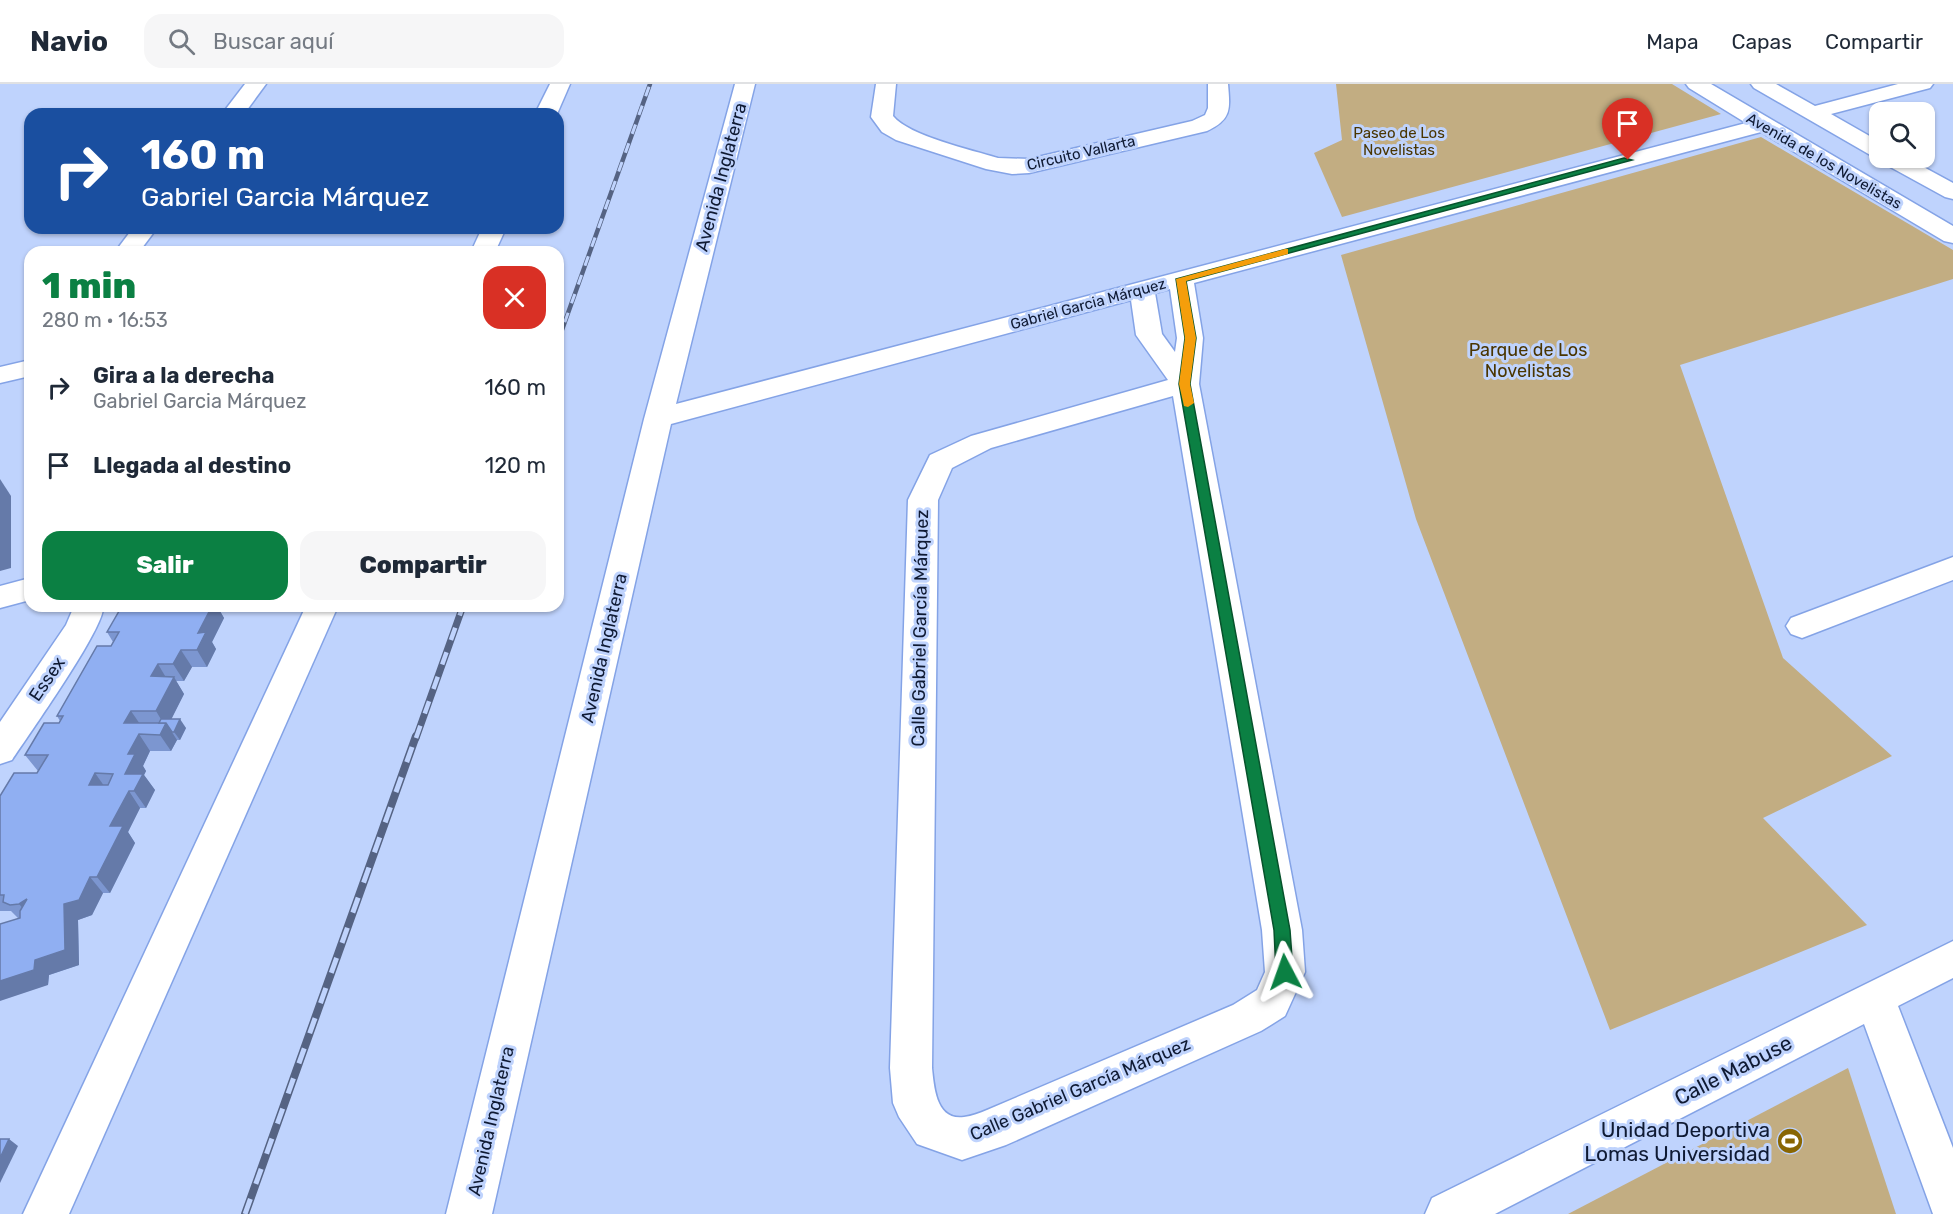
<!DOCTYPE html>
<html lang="es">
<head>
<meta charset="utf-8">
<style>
	body { margin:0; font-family:Rubik,sans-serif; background:#f6f6f7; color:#1f2937; height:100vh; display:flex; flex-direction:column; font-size:22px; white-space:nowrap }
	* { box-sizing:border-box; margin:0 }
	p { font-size:20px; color:#747a83 }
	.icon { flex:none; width:33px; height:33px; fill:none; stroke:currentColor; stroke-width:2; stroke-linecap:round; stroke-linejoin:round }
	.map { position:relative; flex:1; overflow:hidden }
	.details { position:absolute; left:24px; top:162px; width:540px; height:366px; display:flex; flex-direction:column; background:#fff; border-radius:18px; box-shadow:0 2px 4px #0004 }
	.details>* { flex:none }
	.hud { position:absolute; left:24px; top:24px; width:540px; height:126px; border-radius:18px; box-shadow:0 2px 4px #0004; background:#1a4fa0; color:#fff; overflow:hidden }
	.fabs { position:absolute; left:1869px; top:18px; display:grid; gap:12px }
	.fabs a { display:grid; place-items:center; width:66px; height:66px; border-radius:12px; background:#fff; box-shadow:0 2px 4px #0004; font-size:30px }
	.pin { position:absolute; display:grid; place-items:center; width:51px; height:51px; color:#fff; margin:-62px -26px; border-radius:50% 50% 50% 0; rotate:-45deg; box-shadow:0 0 6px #0007 }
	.pin .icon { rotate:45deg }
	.me { position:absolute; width:66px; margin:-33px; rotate:356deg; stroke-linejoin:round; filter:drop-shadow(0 0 4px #0008) }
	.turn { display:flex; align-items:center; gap:21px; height:126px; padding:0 18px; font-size:27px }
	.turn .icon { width:78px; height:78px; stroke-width:2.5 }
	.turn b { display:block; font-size:42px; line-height:51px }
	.round { display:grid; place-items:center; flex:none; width:63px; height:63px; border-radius:18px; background:#f6f6f7 }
	.head { display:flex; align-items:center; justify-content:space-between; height:102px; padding:0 18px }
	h1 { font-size:36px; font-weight:800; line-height:45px; color:#0b8043 }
	.primary-button { display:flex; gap:12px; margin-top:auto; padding:12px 18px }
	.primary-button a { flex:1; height:69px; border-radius:18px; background:#0b8043; color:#fff; font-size:24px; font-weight:800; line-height:69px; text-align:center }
	.primary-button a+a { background:#f6f6f7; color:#1f2937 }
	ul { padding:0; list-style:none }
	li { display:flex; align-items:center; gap:18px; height:78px; padding:0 18px }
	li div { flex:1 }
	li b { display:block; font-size:22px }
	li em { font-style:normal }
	header { display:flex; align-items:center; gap:36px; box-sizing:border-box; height:84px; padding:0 30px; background:#fff; border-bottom:2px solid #e0e1e3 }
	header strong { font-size:28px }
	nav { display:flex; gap:33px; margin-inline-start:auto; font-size:21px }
	.search { width:420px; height:54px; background:#f6f6f7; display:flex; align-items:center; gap:15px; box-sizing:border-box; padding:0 21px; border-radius:18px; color:#747a83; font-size:22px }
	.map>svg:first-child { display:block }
</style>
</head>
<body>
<header>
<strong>Navio</strong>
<div class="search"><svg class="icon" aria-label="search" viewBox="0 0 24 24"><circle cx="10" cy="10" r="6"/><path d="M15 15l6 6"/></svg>Buscar aquí</div>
<nav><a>Mapa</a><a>Capas</a><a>Compartir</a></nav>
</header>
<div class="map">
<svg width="1953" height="1130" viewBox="0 0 1953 1130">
	<rect width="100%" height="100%" fill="#bfd3fd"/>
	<g fill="#c2ad82">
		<path d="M1336,0h336l49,30 -379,103 -28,-64 28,-13z"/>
		<path d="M1761,53l192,113v29l-273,86 103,293 109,98 -129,62 104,107 -257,105 -194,-511 -75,-264z"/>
		<path d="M1848,984l48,146h-328z"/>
	</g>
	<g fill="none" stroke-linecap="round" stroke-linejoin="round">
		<g stroke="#84a3e6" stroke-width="3">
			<g id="minor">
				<path d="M245,0h21l-22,30h-22z"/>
				<path d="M550,0h20l-13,30h-22z"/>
				<path d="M735,0h20l-79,320 1070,-281 -57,-35 -3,-4h25l242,142v17l-9,-2 -183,-109 -567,151 9,55 -4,46 103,546 3,42 -20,44 -24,15 -255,114 -44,15 -45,-16 -18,-27 -6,-14 -3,-35 18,-568 22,-45 41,-19 197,-56 -32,-45 -5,-35 -460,124 -179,790h-46l198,-795zM1170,205l7,49 -2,14 -13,-18 -7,-41zM1173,312l89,534 3,42 -8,18 -24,15 -246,105c-7,3 -15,6 -23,7 -28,4 -30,-30 -32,-49l6,-568 14,-32 39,-20z"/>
				<path d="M876,0h20l-3,32c16,20 79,34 105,42l31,1 163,-38 13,-6 3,-7v-24h20c2,25 4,35 -21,47l-178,42 -17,1 -26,-5 -90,-29 -14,-8 -11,-15z"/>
				<path d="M1751,0h25l39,22 83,-22h35l-3,4 -99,26 49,28v16h27l46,25v16l-8,-2 -62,-34 -3,-5 -8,-2 -118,-68z"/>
				<path d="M133,144h24l-18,24h-24z"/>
				<path d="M482,144h24l-11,24h-24z"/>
				<path d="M30,276v16l-30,7v-16z"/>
				<path d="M1953,473v23l-151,58 -11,-4 -5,-8 5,-8z"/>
				<path d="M30,494v22l-30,8v-22z"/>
				<path d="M71,522h32c4,19 -76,131 -91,154l-12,4v-42l66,-97 6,-14z"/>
				<path d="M306,522h32l-269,608h-46z"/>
				<path d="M1953,857v37l-55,28 55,142v66h-20l-69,-190 -369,190h-70l7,-16z"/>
			</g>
		</g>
		<use href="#minor" fill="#fff" fill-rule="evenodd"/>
		<g stroke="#556383" stroke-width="4.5">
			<path id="rail-far2" d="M558,257l92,-257"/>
		</g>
		<g stroke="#556383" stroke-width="7">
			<path id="rail-far1" d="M416,654l47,-132"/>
		</g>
		<g stroke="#556383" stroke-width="8">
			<path id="rail" d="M245,1130l171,-478"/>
		</g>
		<use href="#rail-far2" stroke="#bfd3fd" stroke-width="3" stroke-dasharray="10" stroke-linecap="butt"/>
		<use href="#rail-far1" stroke="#bfd3fd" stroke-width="4.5" stroke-dasharray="13" stroke-linecap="butt"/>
		<use href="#rail" stroke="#bfd3fd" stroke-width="5" stroke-dasharray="16" stroke-linecap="butt"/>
	</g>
	<path fill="#7c96d0" d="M122,522h95l7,12 -12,24 4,7 -9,18h-15l-8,14h-8l8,13 -13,25 15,9 -6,12h-3l-6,11h-21l-7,15 3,5 -2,4 11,15 -9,18h-6l-12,24 7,11 -25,50h-7l-11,22 -14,5 1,45 -30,10 -1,10 -30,-67 -7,-7h-11v-115l37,-23 1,-2 -13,-16 34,-32 1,-2 -3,-5 54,-70 2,-4 -6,-10z"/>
	<g fill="#657aa9">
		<path d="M0,395l11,17v72l-11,3z"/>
		<path d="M212,522h5l7,12 -12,24 4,7 -9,18 -10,-17 1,-17z"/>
		<path d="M181,566l11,17 -8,14 -11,-17z"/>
		<path d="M158,580l10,17 -17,-5z"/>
		<path d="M174,593l10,17 -16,32 9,14 -6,11 -11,-16 5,-9 -9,-15z"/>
		<path d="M131,627l11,16 -18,-4z"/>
		<path d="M180,635l6,9 -6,12 -6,-8z"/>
		<path d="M139,650l11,17 -7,15 3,5 -2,4 11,15 -9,18 -12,-17 -9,-17 3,-20z"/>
		<path d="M95,689l12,17 -18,-5z"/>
		<path d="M129,707l11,17 -12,24 7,11 -25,50 -13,-16 13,-51z"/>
		<path d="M90,793l13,16 -11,22 -14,5 1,45 -30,10 -1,10 -48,16v-20l35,-21 29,-56z"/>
		<path d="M27,815l6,21 -14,-16z"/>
		<path d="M9,1055l9,7 -18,37v-25z"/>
	</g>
	<g fill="#90aff2" stroke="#657aa9" stroke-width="1.5" fill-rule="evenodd">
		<path d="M122,522h90l-14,27 8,-1 -9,18h-16l-8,14h-15l-7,12 23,1 -18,34h-25l-7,12h42l-6,12 -21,-1 -11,20h7l-10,20h18l-9,17h-5l-19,35h13l-26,51h-7l-11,23 -15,4 1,46 -30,10 -1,10 -34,11v-57l20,-6v-7l7,-12 -8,5 -9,1 -7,-3 1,-7h-4v-99l14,-23h23l11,-18h-23l19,-32h15l4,-7h-6l40,-70h14l8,-14h-12zM95,689l18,1 -5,11h-19z"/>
		<path d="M161,635h19l-6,13h-2l-6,-9h-7z"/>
		<path d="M0,1055h9l-9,19z"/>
	</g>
	<path fill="#0b8043" stroke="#07532c" stroke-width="1.5" d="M1624,74l8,2 -446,121 10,57 -6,46 100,546 3,42 -2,5 -6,2 -6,-2 -3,-5 -2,-42 -95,-546 6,-46 -9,-59z"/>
	<path fill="#f59e0b" d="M1285,165h3v5l-102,27 10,57 -6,46 4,19 -6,4 -4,-1 -5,-22 6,-46 -9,-59z"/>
	<defs>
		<g id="stadium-disc" transform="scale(1.35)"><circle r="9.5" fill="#896603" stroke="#bfd3fd"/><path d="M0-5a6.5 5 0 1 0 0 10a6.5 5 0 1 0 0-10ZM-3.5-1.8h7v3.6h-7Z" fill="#fff"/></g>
	</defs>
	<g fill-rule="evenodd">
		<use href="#stadium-disc" x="1790" y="1057"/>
	</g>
	<g text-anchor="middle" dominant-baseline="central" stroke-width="6" stroke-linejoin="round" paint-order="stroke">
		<g font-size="15" fill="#4a3500" stroke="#bfd3fd">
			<text x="1399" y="49">Paseo de Los<tspan x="1399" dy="17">Novelistas</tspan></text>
		</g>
		<g font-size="15" fill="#0f1a33" stroke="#bfd3fd">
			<text transform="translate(1081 69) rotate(-13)">Circuito Vallarta</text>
			<text transform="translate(1824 77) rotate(30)">Avenida de los Novelistas</text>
			<text transform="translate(1088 220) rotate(-15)">Gabriel Garcia Márquez</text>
		</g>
		<g font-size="18" fill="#0f1a33" stroke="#bfd3fd">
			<text transform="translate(721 93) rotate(-75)">Avenida Inglaterra</text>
			<text transform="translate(920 544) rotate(-89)">Calle Gabriel García Márquez</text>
			<text transform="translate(604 564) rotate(-77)">Avenida Inglaterra</text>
			<text transform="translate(47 595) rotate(-56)">Essex</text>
			<text transform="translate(1080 1005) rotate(-23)">Calle Gabriel García Márquez</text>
			<text transform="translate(491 1037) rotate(-77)">Avenida Inglaterra</text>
		</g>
		<g font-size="18" fill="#4a3500" stroke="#bfd3fd">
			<text x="1528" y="266">Parque de Los<tspan x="1528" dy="21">Novelistas</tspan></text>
		</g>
		<g font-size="21" fill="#0f1a33" stroke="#bfd3fd">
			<text transform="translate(1733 986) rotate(-27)">Calle Mabuse</text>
		</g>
		<g font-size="21" fill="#0f1a33" stroke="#bfd3fd" text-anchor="end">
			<text x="1770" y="1045">Unidad Deportiva<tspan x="1770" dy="24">Lomas Universidad</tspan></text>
		</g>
	</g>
</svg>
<div class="fabs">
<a><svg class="icon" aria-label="search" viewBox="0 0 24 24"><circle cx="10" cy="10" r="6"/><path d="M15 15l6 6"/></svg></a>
</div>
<div class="pin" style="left:1628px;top:76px;background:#d93025"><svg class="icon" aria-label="arrive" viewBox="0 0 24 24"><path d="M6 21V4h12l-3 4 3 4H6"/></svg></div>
<svg class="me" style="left:1285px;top:888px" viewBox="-20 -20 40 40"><path d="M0-17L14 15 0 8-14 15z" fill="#0b8043" stroke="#fff" stroke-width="4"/></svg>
<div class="hud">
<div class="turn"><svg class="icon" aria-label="right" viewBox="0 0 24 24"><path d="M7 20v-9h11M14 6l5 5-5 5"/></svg><div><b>160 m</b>Gabriel Garcia Márquez</div></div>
</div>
<section class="details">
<div class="head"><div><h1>1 min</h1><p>280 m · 16:53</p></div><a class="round" style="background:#d93025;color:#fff"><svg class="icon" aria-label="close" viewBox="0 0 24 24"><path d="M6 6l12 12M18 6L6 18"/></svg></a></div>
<ul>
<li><svg class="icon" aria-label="right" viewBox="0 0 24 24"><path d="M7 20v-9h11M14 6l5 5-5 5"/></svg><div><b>Gira a la derecha</b><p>Gabriel Garcia Márquez</p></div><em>160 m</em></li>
<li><svg class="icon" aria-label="arrive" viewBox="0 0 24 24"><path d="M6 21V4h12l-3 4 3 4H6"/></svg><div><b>Llegada al destino</b></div><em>120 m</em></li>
</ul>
<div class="primary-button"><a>Salir</a><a>Compartir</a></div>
</section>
</div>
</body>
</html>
